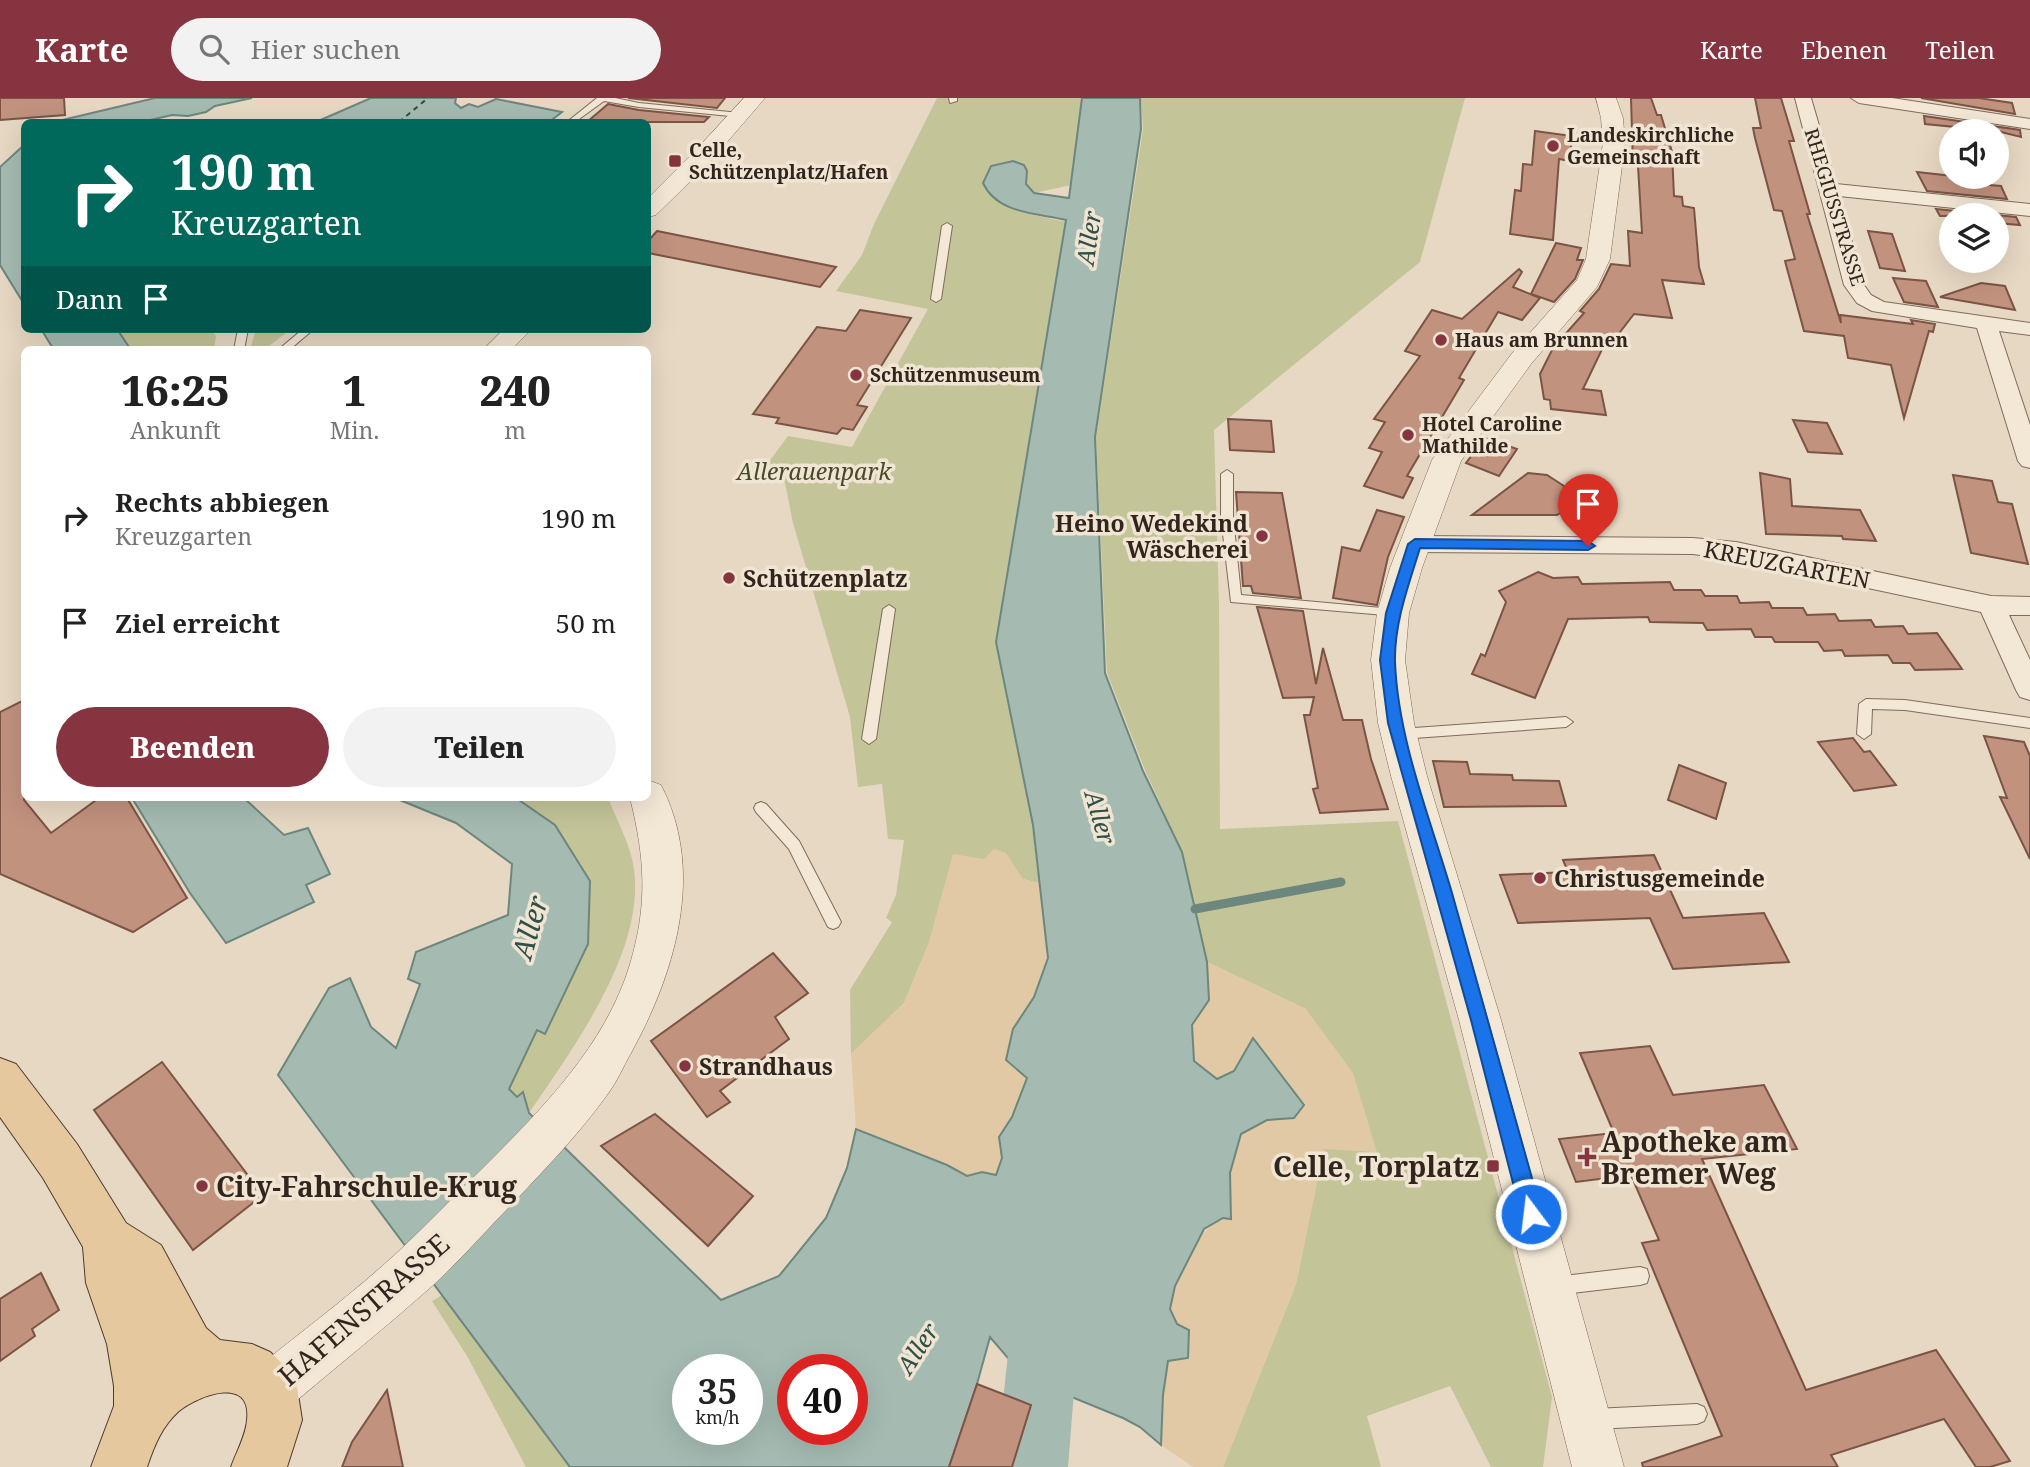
<!DOCTYPE html>
<html lang="de">
<head>
<meta charset="utf-8">
<style>
	body { margin:0; font-family:"Noto Serif",serif; background:#f2f2f2; color:#222; height:100vh; display:flex; flex-direction:column; font-size:26px; white-space:nowrap }
	* { box-sizing:border-box; margin:0 }
	p { font-size:23px; color:#767676 }
	.icon { flex:none; width:38px; height:38px; fill:none; stroke:currentColor; stroke-width:2; stroke-linecap:round; stroke-linejoin:round }
	.map { position:relative; flex:1; overflow:hidden }
	.details { position:absolute; left:21px; top:248px; width:630px; height:455px; display:flex; flex-direction:column; background:#fff; border-radius:10px; box-shadow:0 7px 28px #0002 }
	.details>* { flex:none }
	.top-card { position:absolute; left:21px; top:21px; width:630px; height:214px; border-radius:10px; box-shadow:0 7px 28px #0002; background:#00695c; color:#fff; overflow:hidden }
	.controls { position:absolute; left:1939px; top:21px; display:grid; gap:14px }
	.controls a { display:grid; place-items:center; width:70px; height:70px; border-radius:50%; background:#fff; box-shadow:0 7px 28px #0002; font-size:35px }
	.speed { position:absolute; left:672px; top:1256px; display:flex; gap:14px; font-size:35px; font-weight:700; text-align:center }
	.speed>* { display:grid; place-content:center; width:91px; height:91px; border-radius:50%; background:#fff; box-shadow:0 7px 28px #0002; line-height:1 }
	.speed small { font-size:18px; font-weight:400 }
	.speed .limit { border:10px solid #d22; background:#fff; color:#111 }
	.pin { position:absolute; display:grid; place-items:center; width:60px; height:60px; color:#fff; margin:-72px -30px; border-radius:50% 50% 50% 0; rotate:-45deg; box-shadow:0 0 7px #0007 }
	.pin .icon { rotate:45deg }
	.me { position:absolute; width:77px; margin:-38px; rotate:345deg; stroke-linejoin:round; filter:drop-shadow(0 0 5px #0008) }
	.turn { display:flex; align-items:center; gap:24px; height:147px; padding:0 35px; font-size:32px }
	.turn .icon { width:91px; height:91px; stroke-width:2.5 }
	.turn b { display:block; font-size:49px; line-height:60px }
	.then { display:flex; align-items:center; height:66px; padding:0 35px; background:#0003; gap:14px; font-size:26px }
	.eta { display:flex; justify-content:space-evenly; align-items:center; height:119px; text-align:center }
	.eta b { font-size:42px; font-weight:800; line-height:49px }
	.cta { display:flex; gap:14px; margin-top:auto; padding:14px 35px }
	.cta a { flex:1; height:80px; border-radius:42px; background:#86343f; color:#fff; font-size:28px; font-weight:800; line-height:80px; text-align:center }
	.cta a+a { background:#f2f2f2; color:#222 }
	ul { padding:0; list-style:none }
	li { display:flex; align-items:center; gap:21px; height:105px; padding:0 35px }
	li div { flex:1 }
	li b { display:block; font-size:26px }
	li em { font-style:normal }
	header { display:flex; align-items:center; gap:42px; box-sizing:border-box; height:98px; padding:0 35px; background:#86343f; color:#fff }
	header strong { font-size:33px }
	nav { display:flex; gap:38px; margin-inline-start:auto; font-size:24px }
	.search { width:490px; height:63px; background:#f2f2f2; display:flex; align-items:center; gap:18px; box-sizing:border-box; padding:0 24px; border-radius:38px; color:#767676; font-size:26px }
	.map>svg:first-child { display:block }
</style>
</head>
<body>
<header>
<strong>Karte</strong>
<div class="search"><svg class="icon" aria-label="search" viewBox="0 0 24 24"><circle cx="10" cy="10" r="6"/><path d="M15 15l6 6"/></svg>Hier suchen</div>
<nav><a>Karte</a><a>Ebenen</a><a>Teilen</a></nav>
</header>
<div class="map">
<svg width="2030" height="1369" viewBox="0 0 2030 1369">
	<rect width="100%" height="100%" fill="#e7d8c3"/>
	<g fill="#c4c499">
		<path d="M937,0h145l-10,87 -38,8 -8,-8 -1,-7 -24,25 23,10 42,9 -70,420 37,183 6,58 -16,-4 -95,66 -24,58 -53,51 -1,-64 42,-68 -6,-4 10,-23 8,-55 -16,-1 -6,-55 -24,3 -8,-70 -57,-194 -8,-40 -9,-14 -8,-6 20,-27 64,11 76,-138 -92,-18 26,-36 12,-31z"/>
		<path d="M1141,0h324l-45,164 -206,168 5,174 1,225 178,-8 154,576 -9,70h-52l-41,-81 -83,30 14,51h-158l73,-183 28,-136 52,4 -70,-143 -99,-47 -25,-110 -37,-82 -38,-97 -11,-236 47,-308z"/>
		<path d="M117,231h93l6,7 -2,14h-83z"/>
		<path d="M256,231h35l-27,21h-14z"/>
		<path d="M516,700h92c9,22 23,48 26,71 11,83 -61,179 -105,244l-6,-20 -6,5 -8,-10 28,-58 8,4 43,-90 2,-63 -35,-56z"/>
		<path d="M442,1197l128,172h-44l-59,-111 -35,-55z"/>
	</g>
	<g fill="#e0c9a4">
		<path d="M994,751l12,4 17,26 16,4 9,75 -14,39 -21,32 -7,31 21,18 -15,39 -13,20 3,22 -7,17 -13,-4 -15,4 -20,-11 -91,-36 -5,-75 53,-51 24,-58 25,-91 31,5z"/>
		<path d="M1207,864l99,47 47,64 24,79 -53,-3 -28,135 -73,183h-30l-32,-22 2,-51 5,-34 20,-2c-3,-10 -18,-44 -18,-52 2,-26 32,-91 61,-87l-1,-46 11,-40 26,-13 27,-2 -41,-80 -19,33 -17,8 -24,-18 -1,-36 17,-25z"/>
	</g>
	<g fill="#a5bbb2" stroke="#6d877e" stroke-width="2" fill-rule="evenodd">
		<path d="M155,0h97l-37,8 -9,6 -18,4 -16,-1 -30,7h-103h15z"/>
		<path d="M371,0h85l-1,5 6,5 8,-4 9,3 18,-8 66,13 -13,10h-233z"/>
		<path d="M1082,0h58l1,31 -46,308 10,236 38,98 39,81 25,110 2,38 -17,25 2,36 23,18 17,-8 19,-33 51,67 -10,13 -27,2 -26,14 -11,39 1,46 -8,-1 -19,11 -29,57 -5,23 7,15 12,6 -1,28 -20,3 -5,34 -2,50 -21,-18 -17,-9 -98,-40 -35,-41 -13,47 -28,83h-379l-292,-392 51,-87 21,-10 21,49 25,21 24,-64 -12,-5 8,-27 92,-37 4,-51 -56,-41 -61,-25h121l39,27 35,56 -2,63 -43,90 -8,-4 -28,59 8,8 6,-5 6,21 192,187 58,-24 47,-58 21,-50 9,-39 91,36 20,11 15,-4 14,3 6,-17 -3,-21 13,-20 15,-39 -21,-18 7,-31 21,-32 14,-39 -15,-133 -37,-183 70,-422c-28,-7 -69,-6 -83,-37l8,-17 22,-5 11,4 3,6 -1,13 8,9 35,5zM688,1272h59v60h-59zM793,1272h59v60h-59z"/>
		<path d="M24,47v159l-24,-39v-98z"/>
		<path d="M41,231h76l14,21h-77z"/>
		<path d="M132,700h112l40,37 24,-7 22,46 -24,11 8,17 -88,41 -36,-50z"/>
		<path d="M1017,1350l50,19h-55z"/>
	</g>
	<g fill="none" stroke-linecap="round" stroke-linejoin="round">
		<path stroke="#6d877e" stroke-width="9" d="M1195,811l146,-27"/>
		<path fill="#a5bbb2" fill-rule="evenodd" d="M1046,1184l24,10 10,24 -12,151h-72l16,-151 10,-24z"/>
		<path stroke="#304f49" stroke-width="2" stroke-dasharray="5 4.5" stroke-linecap="butt" d="M399,24l29,-24"/>
	</g>
	<g fill="#c1927e" stroke="#7b5445" stroke-width="2">
		<path d="M0,0h64l1,17 -65,5z"/>
		<path d="M628,0h97l-8,10z"/>
		<path d="M1631,0h20l6,17h4l11,37 2,44 8,1 1,9 11,2 5,59 5,17 -42,-4 10,38 -38,-4 -24,31 -5,-2 -22,46 18,2 5,24 -55,-6 -1,-9 -6,-1 -4,-25 13,-26 31,-35 -4,-2 19,-22 12,-25 19,2 -2,-35 14,2 -4,-67h-5z"/>
		<path d="M1755,0h26l13,43h-5l21,73h-3l34,109 -1,-8 73,9 -2,-4 24,4 -2,8 -4,-1 -25,87 -13,-53 -43,-7 -4,-22 -40,-5 -19,-70 10,-2 -13,-48 -8,-1 -19,-72 -2,-10h8z"/>
		<path d="M1921,0h58l33,5 3,11z"/>
		<path d="M608,6l31,6 70,7 -5,5h-117z"/>
		<path d="M1924,18l96,14 1,7 -24,-6 -72,-7z"/>
		<path d="M1535,33l37,5 -2,25 -11,-2 -6,81 -43,-6 5,-44 6,1 2,-27 9,1z"/>
		<path d="M1917,74l45,5 4,6 35,3 6,13 -80,-8z"/>
		<path d="M1936,111l80,8 4,8 -23,-2v-8l-57,1z"/>
		<path d="M657,133l179,36 -16,20 -172,-34v-12z"/>
		<path d="M1868,133l24,3 13,37 -25,-3z"/>
		<path d="M1556,145l25,5 -4,12h6l-8,19 -21,23 -23,-8z"/>
		<path d="M1519,171l3,3 -9,15 27,11 -18,22 -24,-8 -39,66 5,2 -57,96 6,2 -10,20 -39,-12 18,-34 -13,-4 16,-26 -11,-3 46,-63 -15,-5 27,-41 30,9z"/>
		<path d="M1893,180l33,3 12,26 -34,-5z"/>
		<path d="M1981,185l24,3 10,24 -75,-13z"/>
		<path d="M860,212l51,8 -54,87 10,2 -14,23 -11,-2 -5,6 -61,-11 3,-5 -26,-4 64,-87 29,4z"/>
		<path d="M1228,321l43,2 3,31 -44,-2z"/>
		<path d="M1793,322l34,3 15,31 -34,-2z"/>
		<path d="M1485,340l32,11 -18,27 -33,-13z"/>
		<path d="M1528,375l19,2 17,11 5,21 -12,8h-85z"/>
		<path d="M1760,375l30,6 2,27 68,4 16,31 -33,-2 -1,-3 -76,-2z"/>
		<path d="M1953,377l39,6 6,21 14,2 16,60 -57,-11z"/>
		<path d="M1236,394l46,1 19,105 -48,-5 -2,-7h-8z"/>
		<path d="M1377,412l27,7 -16,40 -11,48 -44,-7 9,-51 18,4z"/>
		<path d="M1538,474l15,6 25,-1 4,7 88,-2 4,8h27l4,6h32l3,7 29,-1 3,6h31l4,7 28,-1 4,7 32,-1 4,7 28,-1 5,8 29,-1 25,36 -47,1 -5,-7h-17l-5,-8 -43,1 -3,-6 -18,1 -6,-9h-43l-3,-5h-17l-4,-8 -44,1 -4,-7 -53,-1 -2,-5 -80,2 -33,79 -63,-24 9,-20 4,2 21,-54 -7,-11z"/>
		<path d="M1257,509l46,4 13,73 7,-36 20,72h19l9,39 17,50 -68,4 -7,-24 5,-1 -14,-73h6l4,-18 -31,1z"/>
		<path d="M24,602v100l27,33 48,-35h28l60,100 -54,34 -133,-58v-162z"/>
		<path d="M1984,638l40,6 6,14v103l-30,-62 7,1z"/>
		<path d="M1853,640l11,14 6,-1 26,34 -42,6 -36,-49z"/>
		<path d="M1433,663l34,1 3,12 42,1 1,5 46,1 7,25 -122,1z"/>
		<path d="M1679,667l47,18 -10,36 -48,-19z"/>
		<path d="M1654,757l29,63 81,-5 25,49 -116,7 -23,-51 -132,5 -18,-48 68,-3 -5,-12z"/>
		<path d="M773,855l35,40 -33,24 14,22 -69,52 10,11 -23,15 -56,-76z"/>
		<path d="M1650,948l23,49 91,-10 33,64 -95,10 104,231 130,-40 74,111 -20,6h-14l-32,-48 -113,36 7,12h-195l-1,-4 80,-27 -80,-193 17,-3 -28,-65 -55,7 -17,-43 55,-6 -34,-80z"/>
		<path d="M162,964l101,133 -70,55 -99,-140z"/>
		<path d="M655,1016l98,82 -45,50 -107,-100z"/>
		<path d="M41,1175l18,37 -27,19 3,7 -35,25v-62z"/>
		<path d="M977,1286l54,21 -19,62h-63z"/>
		<path d="M387,1292l16,77h-61l10,-25z"/>
	</g>
	<g fill="none" stroke-linecap="round" stroke-linejoin="round">
		<g stroke="#7f6b5c" stroke-width="2">
			<g id="service">
				<path d="M597,0h18l24,5 101,10 4,2 -4,2 -101,-10 -35,-6 -29,21h-8z"/>
				<path d="M949,0h8v3l-7,2z"/>
				<path d="M947,125l5,3 -11,73 -5,3 -5,-3 11,-73z"/>
				<path d="M238,231h10l-4,21h-10z"/>
				<path d="M303,231h11l-25,21h-11z"/>
				<path d="M1227,372l6,4v43l8,78 152,14 6,4 -2,3 -166,-14 -10,-85v-43z"/>
				<path d="M889,507l6,4 -19,130 -7,5 -7,-5 21,-130z"/>
				<path d="M1866,601l39,1 125,18v10l-125,-18 -33,-1 -1,25 -7,5 -7,-5 2,-30z"/>
				<path d="M1566,619l7,5 -7,5 -166,12 -7,-5 7,-5z"/>
				<path d="M761,704l5,2 33,37 42,81 -3,5 -5,2 -5,-2 -39,-78 -33,-37 -2,-4 2,-4z"/>
				<path d="M1640,1169l7,2 2,7 -2,7 -7,2 -85,10 -7,-2 -2,-7 2,-7 7,-2z"/>
				<path d="M1697,1306l7,3 3,7 -3,7 -7,3 -103,5 -7,-3 -3,-7 3,-7 7,-3z"/>
			</g>
		</g>
		<g stroke="#7f6b5c" stroke-width="2">
			<g id="minor">
				<path d="M1795,0h16l25,86 194,20v12l-191,-20 25,89 7,10 13,7 146,21v12l-31,-4 31,94v43l-8,-2 -4,-5 -41,-133 -105,-17 -15,-8 -13,-18z"/>
				<path d="M1851,0h41l138,21v10l-171,-26z"/>
				<path d="M1415,438l278,2 43,4 255,54 39,1v18h-21l21,45v40l-10,-3 -4,-7 -35,-78 -245,-52 -43,-6 -278,-2 -9,-2 -4,-6 4,-6z"/>
			</g>
		</g>
		<g stroke="#7f6b5c" stroke-width="1">
			<g id="tertiary">
				<path d="M744,0h21l-56,65 -53,52 -8,2v-19l45,-45z"/>
				<path d="M1596,0h20l7,20 2,25 -15,116 -13,28 -66,77 -70,97 -39,107 -13,45 -4,47 9,63 13,53 74,244 123,447h-52l-113,-447 -68,-244 -13,-53 -7,-63 6,-47 13,-45 42,-108 81,-108 64,-72 9,-21 17,-116 -2,-25z"/>
				<path d="M504,231h28l-21,21h-28z"/>
				<path d="M648,682l13,5c45,87 14,188 -30,268 -8,14 -14,29 -24,42 -28,39 -61,73 -94,108 -27,27 -53,58 -82,84 -46,41 -95,80 -142,120l-18,8 -18,-8 -8,-18 8,-18c49,-40 101,-78 147,-121 28,-26 55,-55 83,-82 58,-58 123,-123 147,-204 18,-60 15,-106 0,-166h18z"/>
			</g>
		</g>
		<g stroke="#4d3a30" stroke-width="2">
			<path id="primary" d="M0,960l16,6 61,80 49,79 35,22 45,83 14,12 32,4 18,8 19,18 8,18 5,32 -15,47h-56c5,-14 15,-32 16,-47 5,-45 -48,-25 -68,-9 -17,15 -25,35 -32,56h-56l23,-61v-20l-7,-42 -21,-61 -3,-36 -40,-69 -43,-61z"/>
		</g>
		<use href="#service" fill="#f3e7d5" fill-rule="evenodd"/>
		<use href="#minor" fill="#f3e7d5" fill-rule="evenodd"/>
		<use href="#tertiary" fill="#f3e7d5" fill-rule="evenodd"/>
		<use href="#primary" fill="#e6c89f" fill-rule="evenodd"/>
	</g>
	<path fill="#1a73e8" stroke="#114b97" stroke-width="2" d="M1415,441l173,2 7,5 -7,4 -168,-2c-11,36 -26,75 -25,114 3,78 35,156 57,231 31,107 61,214 90,321l-3,8 -8,2 -7,-2 -3,-8 -50,-194 -83,-297 -8,-63 6,-47 22,-69z"/>
	<g fill="#86343f" stroke="#f0e4d2" stroke-width="2.5">
		<circle cx="1553" cy="48" r="7"/>
		<rect x="668" y="56" width="14" height="14" rx="3.5"/>
		<circle cx="1441" cy="242" r="7"/>
		<circle cx="856" cy="277" r="7"/>
		<circle cx="1408" cy="337" r="7"/>
		<circle cx="1262" cy="438" r="7"/>
		<circle cx="729" cy="480" r="7"/>
		<circle cx="1540" cy="780" r="7"/>
		<circle cx="685" cy="968" r="7"/>
		<path d="M1583.5 1048.5h7v7h7v7h-7v7h-7v-7h-7v-7h7z"/>
		<rect x="1486" y="1061" width="14" height="14" rx="3.5"/>
		<circle cx="202" cy="1088" r="7"/>
	</g>
	<g text-anchor="middle" dominant-baseline="central" stroke-width="7" stroke-linejoin="round" paint-order="stroke">
		<g font-size="19" font-weight="bold" fill="#31251e" stroke="#f0e4d2" text-anchor="start">
			<text x="1567" y="37">Landeskirchliche<tspan x="1567" dy="22">Gemeinschaft</tspan></text>
			<text x="689" y="52">Celle,<tspan x="689" dy="22">Schützenplatz/Hafen</tspan></text>
			<text x="1455" y="242">Haus am Brunnen</text>
			<text x="870" y="277">Schützenmuseum</text>
			<text x="1422" y="326">Hotel Caroline<tspan x="1422" dy="22">Mathilde</tspan></text>
		</g>
		<g font-size="19" fill="#31251e" stroke="#f0e4d2">
			<text transform="translate(1835 109) rotate(73)">RHEGIUSSTRASSE</text>
		</g>
		<g font-size="23" font-style="italic" fill="#464b28" stroke="#f0e4d2">
			<text x="814" y="373">Allerauenpark</text>
		</g>
		<g font-size="23" font-weight="bold" fill="#31251e" stroke="#f0e4d2" text-anchor="start">
			<text x="1248" y="425" text-anchor="end">Heino Wedekind<tspan x="1248" dy="26">Wäscherei</tspan></text>
			<text x="743" y="480">Schützenplatz</text>
			<text x="1554" y="780">Christusgemeinde</text>
			<text x="699" y="968">Strandhaus</text>
		</g>
		<g font-size="23" fill="#31251e" stroke="#f0e4d2">
			<text transform="translate(1787 466) rotate(11)">KREUZGARTEN</text>
		</g>
		<g font-size="24" font-style="italic" fill="#304f49" stroke="#f0e4d2">
			<text transform="translate(1088 140) rotate(-82)">Aller</text>
			<text transform="translate(1101 719) rotate(74)">Aller</text>
			<text transform="translate(917 1250) rotate(-57)">Aller</text>
		</g>
		<g font-size="28" font-style="italic" fill="#304f49" stroke="#f0e4d2">
			<text transform="translate(529 829) rotate(-74)">Aller</text>
		</g>
		<g font-size="28" font-weight="bold" fill="#31251e" stroke="#f0e4d2" text-anchor="start">
			<text x="1601" y="1043">Apotheke am<tspan x="1601" dy="32">Bremer Weg</tspan></text>
			<text x="1479" y="1068" text-anchor="end">Celle, Torplatz</text>
			<text x="216" y="1088">City-Fahrschule-Krug</text>
		</g>
		<g font-size="28" fill="#31251e" stroke="#f0e4d2">
			<text transform="translate(363 1211) rotate(-41)">HAFENSTRASSE</text>
		</g>
	</g>
</svg>
<div class="controls">
<a><svg class="icon" aria-label="sound" viewBox="0 0 24 24"><path d="M4 9h4l5-4v14l-5-4H4zM17 9q2 3 0 6"/></svg></a>
<a><svg class="icon" aria-label="layers" viewBox="0 0 24 24"><path d="M12 4l9 5-9 5-9-5zM3 14l9 5 9-5"/></svg></a>
</div>
<div class="speed"><div>35<small>km/h</small></div><div class="limit">40</div></div>
<div class="pin" style="left:1588px;top:448px;background:#d93025"><svg class="icon" aria-label="arrive" viewBox="0 0 24 24"><path d="M6 21V4h12l-3 4 3 4H6"/></svg></div>
<svg class="me" style="left:1531px;top:1116px" viewBox="-20 -20 40 40"><circle r="17" fill="#1a73e8" stroke="#fff" stroke-width="3"/><path d="M0-11L8 9 0 5-8 9z" fill="#fff"/></svg>
<div class="top-card">
<div class="turn"><svg class="icon" aria-label="right" viewBox="0 0 24 24"><path d="M7 20v-9h11M14 6l5 5-5 5"/></svg><div><b>190 m</b>Kreuzgarten</div></div>
<div class="then">Dann<svg class="icon" aria-label="arrive" viewBox="0 0 24 24"><path d="M6 21V4h12l-3 4 3 4H6"/></svg></div>
</div>
<section class="details">
<div class="eta">
<div><b>16:25</b><p>Ankunft</p></div>
<div><b>1</b><p>Min.</p></div>
<div><b>240</b><p>m</p></div>
</div>
<ul>
<li><svg class="icon" aria-label="right" viewBox="0 0 24 24"><path d="M7 20v-9h11M14 6l5 5-5 5"/></svg><div><b>Rechts abbiegen</b><p>Kreuzgarten</p></div><em>190 m</em></li>
<li><svg class="icon" aria-label="arrive" viewBox="0 0 24 24"><path d="M6 21V4h12l-3 4 3 4H6"/></svg><div><b>Ziel erreicht</b></div><em>50 m</em></li>
</ul>
<div class="cta"><a>Beenden</a><a>Teilen</a></div>
</section>
</div>
</body>
</html>
